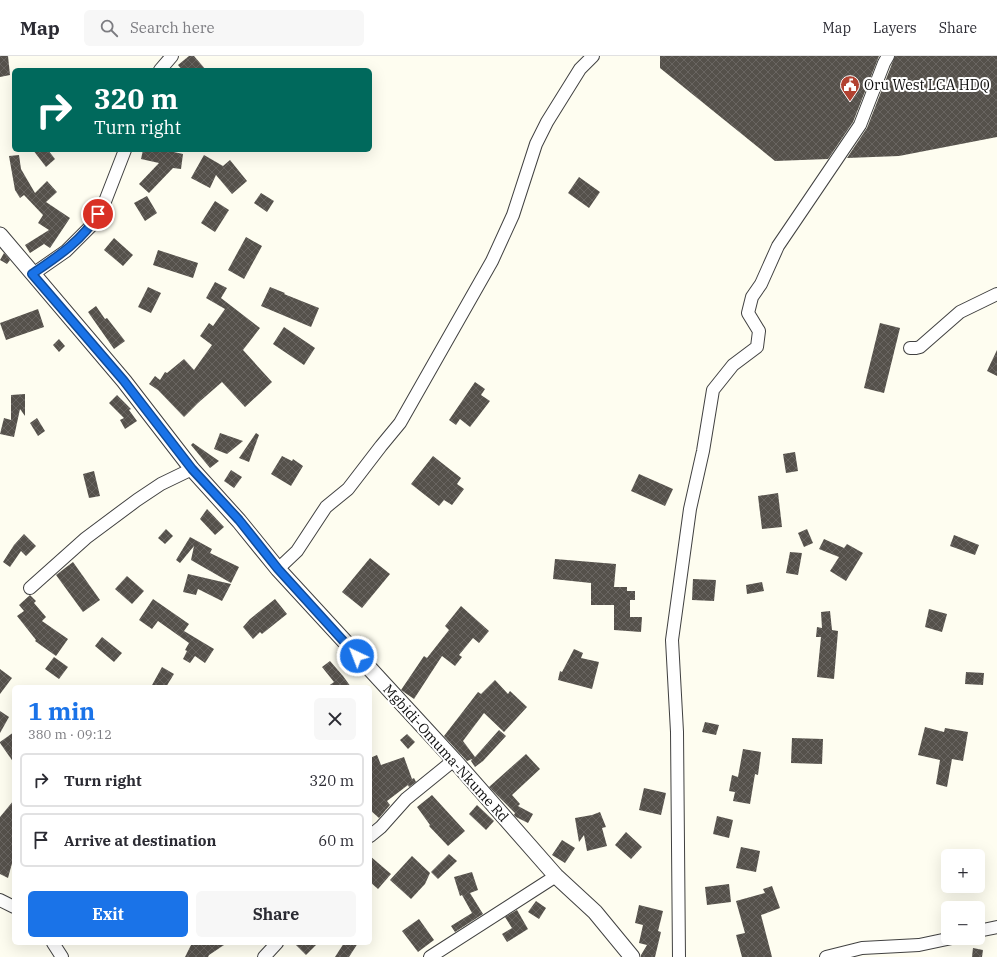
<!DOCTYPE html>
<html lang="en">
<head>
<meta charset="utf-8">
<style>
	body { margin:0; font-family:"IBM Plex Serif",serif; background:#f7f7f7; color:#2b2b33; height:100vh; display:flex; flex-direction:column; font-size:15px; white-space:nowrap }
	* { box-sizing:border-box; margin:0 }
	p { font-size:13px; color:#7c7c81 }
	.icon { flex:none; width:22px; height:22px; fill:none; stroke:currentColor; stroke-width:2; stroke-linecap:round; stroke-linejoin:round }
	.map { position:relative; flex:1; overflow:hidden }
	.sheet { position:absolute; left:12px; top:629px; width:360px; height:260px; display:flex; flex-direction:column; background:#fff; border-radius:6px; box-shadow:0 4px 16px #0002 }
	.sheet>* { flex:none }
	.top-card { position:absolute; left:12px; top:12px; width:360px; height:84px; border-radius:6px; box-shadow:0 4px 16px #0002; background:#00695c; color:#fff; overflow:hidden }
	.fabs { position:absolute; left:941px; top:793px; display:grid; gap:8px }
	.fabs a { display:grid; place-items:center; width:44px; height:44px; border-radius:6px; background:#fff; box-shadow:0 4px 16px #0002; font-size:20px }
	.pin { position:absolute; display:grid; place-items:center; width:34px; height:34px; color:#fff; margin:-17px; border:2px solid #fff; border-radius:50%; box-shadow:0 1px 4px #0007 }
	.me { position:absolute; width:44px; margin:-22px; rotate:317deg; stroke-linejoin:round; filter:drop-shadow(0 0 3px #0008) }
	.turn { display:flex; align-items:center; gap:14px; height:84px; padding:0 16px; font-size:18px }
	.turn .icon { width:52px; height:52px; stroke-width:2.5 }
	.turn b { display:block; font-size:28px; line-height:34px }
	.round { display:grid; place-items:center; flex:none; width:42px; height:42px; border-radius:6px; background:#f7f7f7 }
	.summary { display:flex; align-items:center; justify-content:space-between; height:68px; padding:0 16px }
	h1 { font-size:24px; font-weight:800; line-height:30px; color:#1a73e8 }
	.primary-button { display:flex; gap:8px; margin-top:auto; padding:8px 16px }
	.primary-button a { flex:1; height:46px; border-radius:6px; background:#1a73e8; color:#fff; font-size:16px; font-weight:800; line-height:46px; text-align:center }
	.primary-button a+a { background:#f7f7f7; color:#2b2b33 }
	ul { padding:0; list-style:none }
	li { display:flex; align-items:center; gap:12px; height:54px; margin:0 8px 6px; padding:0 8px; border:2px solid #e1e1e2; border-radius:6px }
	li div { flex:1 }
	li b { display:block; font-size:15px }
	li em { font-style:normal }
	header { display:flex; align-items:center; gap:24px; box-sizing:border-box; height:56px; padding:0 20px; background:#fff; border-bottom:1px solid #e1e1e2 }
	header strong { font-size:19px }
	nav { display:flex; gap:22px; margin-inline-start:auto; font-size:14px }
	.search { width:280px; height:36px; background:#f7f7f7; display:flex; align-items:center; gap:10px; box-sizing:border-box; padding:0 14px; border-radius:6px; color:#7c7c81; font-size:15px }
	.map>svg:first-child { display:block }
</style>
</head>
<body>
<header>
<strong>Map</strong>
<div class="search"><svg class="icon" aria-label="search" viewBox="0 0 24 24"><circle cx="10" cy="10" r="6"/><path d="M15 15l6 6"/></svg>Search here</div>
<nav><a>Map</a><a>Layers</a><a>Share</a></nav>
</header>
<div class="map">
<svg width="997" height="901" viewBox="0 0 997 901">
	<defs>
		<pattern id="building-cross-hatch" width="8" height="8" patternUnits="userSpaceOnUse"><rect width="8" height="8" fill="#55514b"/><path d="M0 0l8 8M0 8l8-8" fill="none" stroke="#696561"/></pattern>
	</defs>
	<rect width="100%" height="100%" fill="#fefdf0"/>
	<g fill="url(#building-cross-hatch)">
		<path d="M0,0h8l2,19 -10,2z"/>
		<path d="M189,0h5l12,14h-24l-4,-5z"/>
		<path d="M660,0h219l-26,66 -25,37 -53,2 -115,-93z"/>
		<path d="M895,0h102v81l-98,19 -52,2 20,-30z"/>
		<path d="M33,94h15l7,9 -9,8z"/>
		<path d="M143,94h27l-1,1 14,3 -2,15 -8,-1 -24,25 -10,-9 20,-21 -18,-4z"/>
		<path d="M19,99l2,14 14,24 12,-12 10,11 -11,10 24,16 -20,30 -6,-4 -14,9 -5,-8 24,-15 -11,-7 5,-8 -19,-20 -4,3 -5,-8 -6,-34z"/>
		<path d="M204,99l19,11 7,-6 17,21 -15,13 -16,-19 -6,13 -19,-10z"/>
		<path d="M579,121l21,15 -11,16 -21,-15z"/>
		<path d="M261,137l13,8 -7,11 -13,-9z"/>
		<path d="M147,140l10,17 -12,8 -11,-18z"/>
		<path d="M215,145l14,9 -14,22 -14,-9z"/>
		<path d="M246,181l16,9 -18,33 -16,-9z"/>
		<path d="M114,182l19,17 -10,11 -19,-16z"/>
		<path d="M158,194l40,13 -5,15 -40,-13z"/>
		<path d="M4,197l6,7 -3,4 -7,-4z"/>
		<path d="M215,226l12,6 -6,10 39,30 -17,22 29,32 -27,25 -23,-25 -24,21 -14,14 -26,-27 -9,-6 6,-8 5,4 5,-8 2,1 17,-14 10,11 18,-25 -12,-9 9,-13 4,3 12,-17 -19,-11z"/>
		<path d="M148,231l13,6 -10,20 -13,-6z"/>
		<path d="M270,231l15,6 -1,1 35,14 -8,19 -50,-21z"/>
		<path d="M96,250l9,13 2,-1 18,23 -11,8 -26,-37z"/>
		<path d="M38,253l6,18 -38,13 -6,-17z"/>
		<path d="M880,267l20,5 -16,65 -20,-5z"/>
		<path d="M284,271l31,21 -11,17 -31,-21z"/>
		<path d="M59,283l6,7 -6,6 -6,-7z"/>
		<path d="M997,294v26l-10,-5z"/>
		<path d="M475,326l10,7 -4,6 9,6 -20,26 -10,-8 -4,6 -7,-5z"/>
		<path d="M25,338v22l-5,-7 -6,28 -14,-3 4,-16 7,2v-25z"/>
		<path d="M117,339l14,14 -2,1 8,11 -12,8 -5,-9 4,-2 -15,-15z"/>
		<path d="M37,362l8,13 -7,5 -8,-13z"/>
		<path d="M220,377l23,8 -16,13 -13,-5z"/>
		<path d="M256,377l3,2 -10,27 -10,-4z"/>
		<path d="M193,387l26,18 -9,7 -19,-23z"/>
		<path d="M795,396l3,19 -12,2 -3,-19z"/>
		<path d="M282,400l10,5 1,-2 10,7 -12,20 -20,-12z"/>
		<path d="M433,400l28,22 -4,6 7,5 -12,16 -8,-5 -5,6 -28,-22z"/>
		<path d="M231,414l11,7 -8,11 -10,-7z"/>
		<path d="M94,415l6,25 -11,2 -6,-24z"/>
		<path d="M639,418l34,15 -8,17 -34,-15z"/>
		<path d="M778,437l4,34 -20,2 -4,-33z"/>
		<path d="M207,453l17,18 -9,8 -15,-16z"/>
		<path d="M166,473l7,7 -8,8 -7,-6z"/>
		<path d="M807,473l6,14 -9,4 -6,-14z"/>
		<path d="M24,478l12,12 -10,10 -5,-5 -11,16 -7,-5 11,-17z"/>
		<path d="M954,479l25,10 -4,10 -25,-9z"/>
		<path d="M190,481l22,12 -2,4 29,14 -8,16 -40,-23 3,-14 -14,17 -4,-3z"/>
		<path d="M824,483l20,9 3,-4 16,9 -17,28 -16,-10 9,-14 -20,-8z"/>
		<path d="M790,496l12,1 -4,22 -12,-2z"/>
		<path d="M370,502l20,16 -28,34 -20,-16z"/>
		<path d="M555,503l61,5 -2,23h13v4h8v9h-5v17h12l-1,15 -27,-2v-25h-23v-22l-38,-4z"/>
		<path d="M73,506l27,38 -17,12 -27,-37z"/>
		<path d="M188,518l43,10 -9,17 -24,-12 -2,6 -13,-3z"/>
		<path d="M127,520l17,15 -12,13 -17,-15z"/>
		<path d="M693,523l23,1 -2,21 -22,-1z"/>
		<path d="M762,526l2,9 -17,3 -1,-9z"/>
		<path d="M30,539l6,6 -2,2 12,14 -4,4 26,18 -12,17 -21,-15 1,-1 -19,-24 7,-5 -5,-6z"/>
		<path d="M153,543l36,25 -5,7 30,18 -9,14 -10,-7 -5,7 -7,-4 4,-8 -2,-1 4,-7 -31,-22 -6,8 -13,-9z"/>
		<path d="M275,543l12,15 -25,20 -2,-2 -7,7 -10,-12 7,-8z"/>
		<path d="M461,550l28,25 -10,12 -6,-5 -14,17 3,2 -7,9 -13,-10 -28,43 -13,-9 23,-34 3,2 22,-28 -4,-4z"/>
		<path d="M929,553l18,5 -5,18 -17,-5z"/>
		<path d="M830,555l2,19 6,1 -4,48 -17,-2 4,-40h-5l1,-10 5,1 -1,-16z"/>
		<path d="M102,581l20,16 -8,9 -19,-16z"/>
		<path d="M574,593l9,4 -2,5 18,4 -7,27 -34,-9 2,-9 2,1z"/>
		<path d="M54,601l14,10 -9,12 -14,-10z"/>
		<path d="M330,605l13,15 8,11h-24l7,-5 -12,-15z"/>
		<path d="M162,611l12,7 -8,13h-15z"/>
		<path d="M0,613l12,9 -12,16z"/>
		<path d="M966,616l18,1 -1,12 -18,-1z"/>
		<path d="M495,624l13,14 2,-3 17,16 -23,25 -20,-19 -21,28 12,16 24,-27 7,6 -23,25 -8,6 -4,-6 1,-2 -5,2 -23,-25 34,-44 3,2z"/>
		<path d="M0,655l9,6 -9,16z"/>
		<path d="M705,666l14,3 -3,10 -14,-3z"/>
		<path d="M925,671l19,5 1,-4 23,4 -5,29 -11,-2 -5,28 -11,-3 4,-24 -22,-5z"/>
		<path d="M14,676v31l-14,-20v-1z"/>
		<path d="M407,678l8,8 -7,7 -8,-9z"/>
		<path d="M792,682l31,1 -1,25 -31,-1z"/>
		<path d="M743,693l18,3 -3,23 -3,-1 -5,30 -17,-3 2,-9 -6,-1 3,-16 6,2z"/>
		<path d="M526,698l14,15 -28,26 8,9 -2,2 15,8 -5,9 -12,-6 -2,-2 1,-2 -26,-26z"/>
		<path d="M377,699l4,10 23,-8 8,22 2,-1 2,4 -7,5 -1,-2 -21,16 3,4 -11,13 -9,-8v-52z"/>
		<path d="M644,732l22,5 -5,22 -22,-5z"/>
		<path d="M432,739l33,36 -17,15 -19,-20 1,-1 -13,-18z"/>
		<path d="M14,744v56l-6,22 -8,-4v-57z"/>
		<path d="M477,749l17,16 -8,9 -17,-16z"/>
		<path d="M600,756l6,15 -4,1 5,18 -20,5 -3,-16 -5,7 -4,-24 17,-3z"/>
		<path d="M717,760l16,4 -4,18 -16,-4z"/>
		<path d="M626,776l16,15 -11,12 -16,-14z"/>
		<path d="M562,784l13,8 -10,15 -13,-8z"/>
		<path d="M741,791l19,4 -4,21 -20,-4z"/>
		<path d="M449,798l8,7 -19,18 -7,-7z"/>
		<path d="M370,800l21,18 -13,15 -8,-7z"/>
		<path d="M412,800l18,17 -5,11 -14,15 -21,-19z"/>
		<path d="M472,816l6,18 -8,3 13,21 -28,18 -4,-6 21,-13 -10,-18 -2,1 -6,-19z"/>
		<path d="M729,828l2,18 -24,3 -2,-18z"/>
		<path d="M772,830l8,22 -19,7 11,42h-30l-6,-22 9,-2 -9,-32 29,-8 -2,-4z"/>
		<path d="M536,845l10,7 -7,11 -11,-7z"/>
		<path d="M639,849l24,6 -5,20 3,1 -6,25h-14v-2l6,-10 -8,-2 4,-18 -8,-2z"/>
		<path d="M517,854l11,19 -21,13 -5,-8 10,-6 -7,-11z"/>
		<path d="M419,863l15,21 -16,12 -16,-21z"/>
		<path d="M192,887h35l-18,12 -1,2h-23z"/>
		<path d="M294,887h24l-12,12z"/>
		<path d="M344,887h14l-9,14h-14z"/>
		<path d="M973,892l10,2 -1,7h-10z"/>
	</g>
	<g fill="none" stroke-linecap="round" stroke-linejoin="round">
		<g stroke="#414141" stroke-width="14">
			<g id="minor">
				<path d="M160,14l12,-14"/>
				<path d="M33,218l33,-23 26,-26 12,-21 21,-54"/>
				<path d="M910,292h6l4,-1 40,-35 37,-18"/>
				<path d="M278,513l19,-18 29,-44 22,-18 33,-43 19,-23 92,-162 21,-46 23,-71 11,-22 33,-53 13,-13"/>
				<path d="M30,532l56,-50 51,-38 24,-16 31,-15"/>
				<path d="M370,780l11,-9 25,-28 48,-39"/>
				<path d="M0,844l14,7"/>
				<path d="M978,875l19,-4"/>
				<path d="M53,887l9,14"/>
				<path d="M264,901l13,-14"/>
				<path d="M430,901l126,-81"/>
				<path d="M679,901l-2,-225 -5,-92 18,-131 13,-58 10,-61 20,-25 24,-18 2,-16 -11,-18 4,-16 9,-13 17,-38 82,-121 24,-62 4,-7"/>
				<path d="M826,901l36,-9 57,-3 33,-7"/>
			</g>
		</g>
		<g stroke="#414141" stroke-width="17">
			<path id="tertiary" d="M0,179l124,146 68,88 47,52 39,48 176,191 102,116 39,36 37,45"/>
		</g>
		<use href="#minor" stroke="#fff" stroke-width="12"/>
		<use href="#tertiary" stroke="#fff" stroke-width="15"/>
	</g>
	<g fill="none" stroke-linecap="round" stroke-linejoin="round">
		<g stroke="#114b97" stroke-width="10">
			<path id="route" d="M98,158c-15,26 -41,43 -66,60l92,107 68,88 47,51 39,49 79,87"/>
		</g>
		<use href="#route" stroke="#1a73e8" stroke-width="7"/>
	</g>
	<defs>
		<g id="civic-pin" transform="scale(1)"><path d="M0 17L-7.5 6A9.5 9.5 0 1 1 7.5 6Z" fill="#b24231" stroke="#fff"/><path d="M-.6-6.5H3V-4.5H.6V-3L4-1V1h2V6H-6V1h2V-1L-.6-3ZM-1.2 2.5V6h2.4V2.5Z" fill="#fff"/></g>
	</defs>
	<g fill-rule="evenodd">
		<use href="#civic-pin" x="850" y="29"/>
	</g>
	<g text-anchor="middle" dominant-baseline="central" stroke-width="4" stroke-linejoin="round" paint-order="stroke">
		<g font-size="14" fill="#0e0e0e" stroke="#fff" text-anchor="start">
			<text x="864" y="29">Oru West LGA HDQ</text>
		</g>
		<g font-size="14" fill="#0e0e0e" stroke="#fff">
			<text transform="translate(446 697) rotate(48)">Mgbidi-Omuma-Nkume Rd</text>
		</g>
	</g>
</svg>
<div class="fabs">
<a>+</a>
<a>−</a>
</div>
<div class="pin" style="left:98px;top:158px;background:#d93025"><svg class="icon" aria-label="arrive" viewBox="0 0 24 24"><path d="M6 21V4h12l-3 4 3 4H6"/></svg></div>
<svg class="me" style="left:357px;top:600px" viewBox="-20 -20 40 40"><circle r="17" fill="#1a73e8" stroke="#fff" stroke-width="3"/><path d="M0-11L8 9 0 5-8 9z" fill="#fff"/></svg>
<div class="top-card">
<div class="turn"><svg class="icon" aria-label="right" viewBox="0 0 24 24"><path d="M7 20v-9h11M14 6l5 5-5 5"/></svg><div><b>320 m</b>Turn right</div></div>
</div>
<section class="sheet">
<div class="summary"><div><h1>1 min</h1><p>380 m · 09:12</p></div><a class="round"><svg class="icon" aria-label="close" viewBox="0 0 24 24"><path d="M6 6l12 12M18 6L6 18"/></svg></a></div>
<ul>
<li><svg class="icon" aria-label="right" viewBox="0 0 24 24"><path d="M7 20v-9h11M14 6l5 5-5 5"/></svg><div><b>Turn right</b></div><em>320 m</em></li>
<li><svg class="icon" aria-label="arrive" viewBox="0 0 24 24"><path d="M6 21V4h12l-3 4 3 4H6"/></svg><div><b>Arrive at destination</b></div><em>60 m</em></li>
</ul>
<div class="primary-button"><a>Exit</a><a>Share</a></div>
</section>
</div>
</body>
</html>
